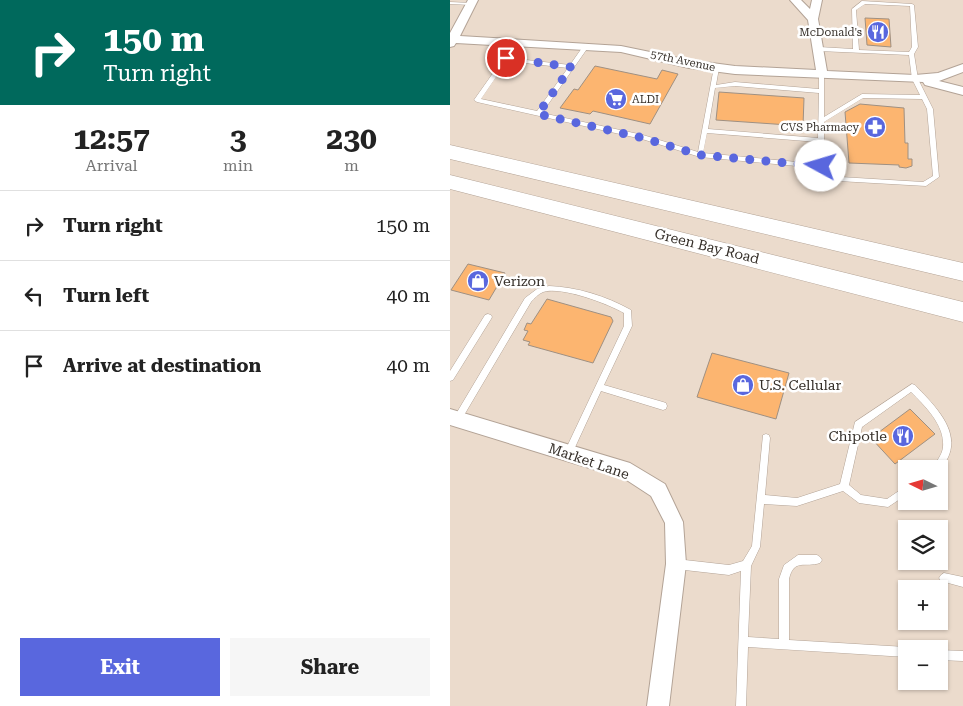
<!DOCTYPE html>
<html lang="en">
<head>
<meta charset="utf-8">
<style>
	body { margin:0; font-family:"Roboto Serif",serif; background:#f6f6f6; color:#222; height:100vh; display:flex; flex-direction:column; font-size:19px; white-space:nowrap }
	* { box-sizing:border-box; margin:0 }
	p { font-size:16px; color:#767676 }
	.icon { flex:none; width:28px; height:28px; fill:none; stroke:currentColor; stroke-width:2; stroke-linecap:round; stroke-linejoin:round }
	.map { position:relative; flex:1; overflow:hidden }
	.drawer { display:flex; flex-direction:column; background:#fff; width:450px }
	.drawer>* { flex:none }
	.banner { background:#00695c; color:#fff; overflow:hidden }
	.needle { width:32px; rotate:275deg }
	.buttons { position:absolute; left:448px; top:460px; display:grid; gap:10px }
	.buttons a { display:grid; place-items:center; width:50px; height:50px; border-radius:0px; background:#fff; box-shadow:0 1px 4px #0004; font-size:25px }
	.pin { position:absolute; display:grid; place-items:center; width:42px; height:42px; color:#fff; margin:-21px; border:2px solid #fff; border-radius:50%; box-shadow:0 1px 5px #0007 }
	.me { position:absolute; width:55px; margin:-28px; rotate:276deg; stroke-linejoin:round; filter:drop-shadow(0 0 4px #0008) }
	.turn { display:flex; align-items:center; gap:18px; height:105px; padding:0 20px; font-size:22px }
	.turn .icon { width:65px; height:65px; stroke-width:2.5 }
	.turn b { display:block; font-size:35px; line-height:42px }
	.eta { display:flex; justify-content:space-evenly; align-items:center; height:85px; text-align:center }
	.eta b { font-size:30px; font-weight:700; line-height:35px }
	.cta { display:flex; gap:10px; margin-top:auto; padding:10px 20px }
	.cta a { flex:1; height:58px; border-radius:0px; background:#5967de; color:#fff; font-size:20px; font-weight:700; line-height:58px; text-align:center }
	.cta a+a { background:#f6f6f6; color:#222 }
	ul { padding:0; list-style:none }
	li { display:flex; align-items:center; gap:15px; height:70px; padding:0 20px; border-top:1px solid #e0e0e0 }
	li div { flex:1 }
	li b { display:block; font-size:19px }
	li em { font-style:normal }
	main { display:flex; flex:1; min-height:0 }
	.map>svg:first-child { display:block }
</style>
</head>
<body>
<main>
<section class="drawer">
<div class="banner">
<div class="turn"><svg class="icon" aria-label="right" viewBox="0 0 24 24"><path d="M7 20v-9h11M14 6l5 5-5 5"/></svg><div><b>150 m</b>Turn right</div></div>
</div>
<div class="eta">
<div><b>12:57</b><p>Arrival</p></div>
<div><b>3</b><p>min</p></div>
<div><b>230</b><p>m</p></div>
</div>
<ul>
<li><svg class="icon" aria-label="right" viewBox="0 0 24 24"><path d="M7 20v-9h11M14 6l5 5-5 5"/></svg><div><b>Turn right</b></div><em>150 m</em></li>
<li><svg class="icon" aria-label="left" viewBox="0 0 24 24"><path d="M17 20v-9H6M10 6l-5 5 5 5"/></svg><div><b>Turn left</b></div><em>40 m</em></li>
<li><svg class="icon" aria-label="arrive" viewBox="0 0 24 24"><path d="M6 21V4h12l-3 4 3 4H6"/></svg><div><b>Arrive at destination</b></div><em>40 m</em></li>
</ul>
<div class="cta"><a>Exit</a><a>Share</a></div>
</section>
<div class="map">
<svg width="513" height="706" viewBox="0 0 513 706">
	<rect width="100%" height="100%" fill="#ebdbcc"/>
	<g fill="#fcb570" stroke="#9f9082">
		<path d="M415,18l24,1 2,28 -24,-2z"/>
		<path d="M145,66l62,13 5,-9 16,4 -28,50 -57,-13 -3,3 -30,-6 14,-19 4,1z"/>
		<path d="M269,92l85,6 -1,28 -87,-6z"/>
		<path d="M410,104l44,4 1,35h3v16h4v7l-6,2 -7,-1v-2l-50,-2 -4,-51z"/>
		<path d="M18,264l37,9 -16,27 -38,-10z"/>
		<path d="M97,299l64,18 2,4 -20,42 -65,-18 2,-3 -7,-2 5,-9 -4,-1 3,-7 4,1z"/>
		<path d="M262,353l77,20 -13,46 -79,-22z"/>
		<path d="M460,409l25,25 -40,30 -24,-26z"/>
	</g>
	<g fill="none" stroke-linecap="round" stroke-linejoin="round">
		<g stroke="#b3a396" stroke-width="1">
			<g id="service">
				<path d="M412,1l50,3 2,1 4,42 -4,7 4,25 15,30 6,68 -13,9 -105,-6 -3,-2v-10l-118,-11 -58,-18 -165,-37 -3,-2 41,-58 2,-1 3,2 -11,15 61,7 14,-20 5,1 -47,67 101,22 55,17 16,-85 5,1 -3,17 19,-3 84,7v-15l1,-1h4v44l38,-23 58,1 -8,-16 -3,-24 -90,-4 -3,-2 3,-2 34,2 -1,-40zM415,4l45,2 2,41 -3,5 -50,-2 -3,-40zM57,61l61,7 -31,43 -56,-12zM285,86l84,7 -1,45 -110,-9 7,-41zM413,98l59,1 5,10 6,67 -10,6 -99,-6v-54zM257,133l111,9v22l-115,-11z"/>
				<path d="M0,2l21,1 2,1 -2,1 -21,-1z"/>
				<path d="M99,286c28,1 57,10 82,24l1,16 -28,59 59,17 3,1 1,3 -1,3 -3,1 -62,-19 -30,65 -3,1 -3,-1 -1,-3 60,-127v-13c-16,-9 -62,-27 -81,-21 -5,2 -9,7 -12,10l-71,120 -3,1 -3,-1 -1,-3 72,-121 12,-9z"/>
				<path d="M38,314l3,1 1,2 -1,2 -38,61 -3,1v-10l35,-56z"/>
				<path d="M462,384l3,1c15,16 39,38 36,62 -1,10 -7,17 -12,25v-3h-7c4,-8 10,-13 11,-22 2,-22 -18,-41 -32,-55l-49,35 -13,58 12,10 26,4 19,-13v9l-18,12 -29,-4 -16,-12 -46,15 -33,-2 -4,43 -9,19 -3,71 31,2v-60l5,-14 14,-10h19l3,2 2,3 -2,3c-15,5 -26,-5 -31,16v61l117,7 4,2h-4v8l-158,-10 -2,59h-10l5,-135 -12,4 -53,-6 -3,-2 -2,-3 2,-3 3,-2 53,6 14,-4 9,-15 11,-111 3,-1 3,1 1,3 -5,57 32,3 43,-14 15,-62z"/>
				<path d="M494,573l19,4v10l-22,-6 -2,-3 2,-3z"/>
				<path d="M489,650l24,1v10l-24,-1z"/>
			</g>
		</g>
		<g stroke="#b3a396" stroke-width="2">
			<g id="minor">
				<path d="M18,0h10l-18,36 161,10 68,14 46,6 81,4 -8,-50 -18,-20h11l9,9 2,-9h10l-4,19 9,52 88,4 23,-2 25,-9v8l-24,9 24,6v8l-38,-10 -2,-3 -188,-8 -46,-6 -68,-16 -165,-9 -2,3 -4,1v-14z"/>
				<path d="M0,409l180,54 35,21 18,38 3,42 -17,142h-22l19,-142 -1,-41 -14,-27 -26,-17 -175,-54z"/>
			</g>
		</g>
		<g stroke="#b3a396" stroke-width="1">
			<g id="primary">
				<path d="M0,145l513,118v18l-513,-122z"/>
				<path d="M0,175l513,127v20l-513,-133z"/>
			</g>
		</g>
		<use href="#service" fill="#fff" fill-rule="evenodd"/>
		<use href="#minor" fill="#fff" fill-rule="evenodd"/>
		<use href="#primary" fill="#fff" fill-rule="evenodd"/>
	</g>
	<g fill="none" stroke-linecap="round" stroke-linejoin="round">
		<path stroke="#5967de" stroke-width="9" stroke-dasharray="0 16.2" d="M56,58l65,9 -33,47 105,24 57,17 121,11"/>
	</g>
	<defs>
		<g id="restaurant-disc" transform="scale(1.125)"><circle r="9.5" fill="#5967de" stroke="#fff"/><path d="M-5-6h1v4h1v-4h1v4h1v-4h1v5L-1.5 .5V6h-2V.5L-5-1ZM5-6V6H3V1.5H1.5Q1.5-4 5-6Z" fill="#fff"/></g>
		<g id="supermarket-disc" transform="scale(1.125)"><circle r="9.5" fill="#5967de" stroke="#fff"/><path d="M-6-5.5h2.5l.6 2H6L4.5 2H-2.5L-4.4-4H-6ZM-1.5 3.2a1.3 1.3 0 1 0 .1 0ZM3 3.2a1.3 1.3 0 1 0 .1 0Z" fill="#fff"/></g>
		<g id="pharmacy-disc" transform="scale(1.125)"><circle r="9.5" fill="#5967de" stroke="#fff"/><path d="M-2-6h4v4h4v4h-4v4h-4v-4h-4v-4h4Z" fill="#fff"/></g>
		<g id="shop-disc" transform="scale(1.125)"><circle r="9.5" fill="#5967de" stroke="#fff"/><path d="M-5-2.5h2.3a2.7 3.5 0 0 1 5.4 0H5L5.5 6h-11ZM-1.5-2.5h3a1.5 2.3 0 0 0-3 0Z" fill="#fff"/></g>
	</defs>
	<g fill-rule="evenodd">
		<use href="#restaurant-disc" x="428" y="32"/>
		<use href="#supermarket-disc" x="166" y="99"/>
		<use href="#pharmacy-disc" x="425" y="127"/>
		<use href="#shop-disc" x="28" y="281"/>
		<use href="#shop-disc" x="293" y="385"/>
		<use href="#restaurant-disc" x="453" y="436"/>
	</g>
	<g text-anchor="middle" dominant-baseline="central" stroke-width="5" stroke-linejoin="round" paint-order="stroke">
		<g font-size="11" fill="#352f29" stroke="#fff" text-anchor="end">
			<text x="412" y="32">McDonald's</text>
			<text x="182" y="99" text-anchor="start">ALDI</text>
			<text x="409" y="127">CVS Pharmacy</text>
		</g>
		<g font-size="11" fill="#352f29" stroke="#fff">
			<text transform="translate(233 61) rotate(12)">57th Avenue</text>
		</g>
		<g font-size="14" fill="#352f29" stroke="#fff">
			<text transform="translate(257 246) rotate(14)">Green Bay Road</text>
			<text transform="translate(139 461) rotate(19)">Market Lane</text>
		</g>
		<g font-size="14" fill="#352f29" stroke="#fff" text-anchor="start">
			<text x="44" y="281">Verizon</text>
			<text x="309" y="385">U.S. Cellular</text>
			<text x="437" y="436" text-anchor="end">Chipotle</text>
		</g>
	</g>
</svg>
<div class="buttons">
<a><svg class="needle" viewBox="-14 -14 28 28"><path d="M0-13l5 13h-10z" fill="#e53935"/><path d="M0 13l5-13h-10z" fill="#767676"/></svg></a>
<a><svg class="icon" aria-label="layers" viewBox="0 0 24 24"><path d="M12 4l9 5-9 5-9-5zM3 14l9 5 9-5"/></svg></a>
<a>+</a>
<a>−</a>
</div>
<div class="pin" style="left:56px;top:58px;background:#d93025"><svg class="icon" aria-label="arrive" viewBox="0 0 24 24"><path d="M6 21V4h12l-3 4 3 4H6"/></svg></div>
<svg class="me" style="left:371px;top:166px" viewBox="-20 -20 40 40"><circle r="19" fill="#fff"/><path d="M0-13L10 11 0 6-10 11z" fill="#5967de"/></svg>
</div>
</main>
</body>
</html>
